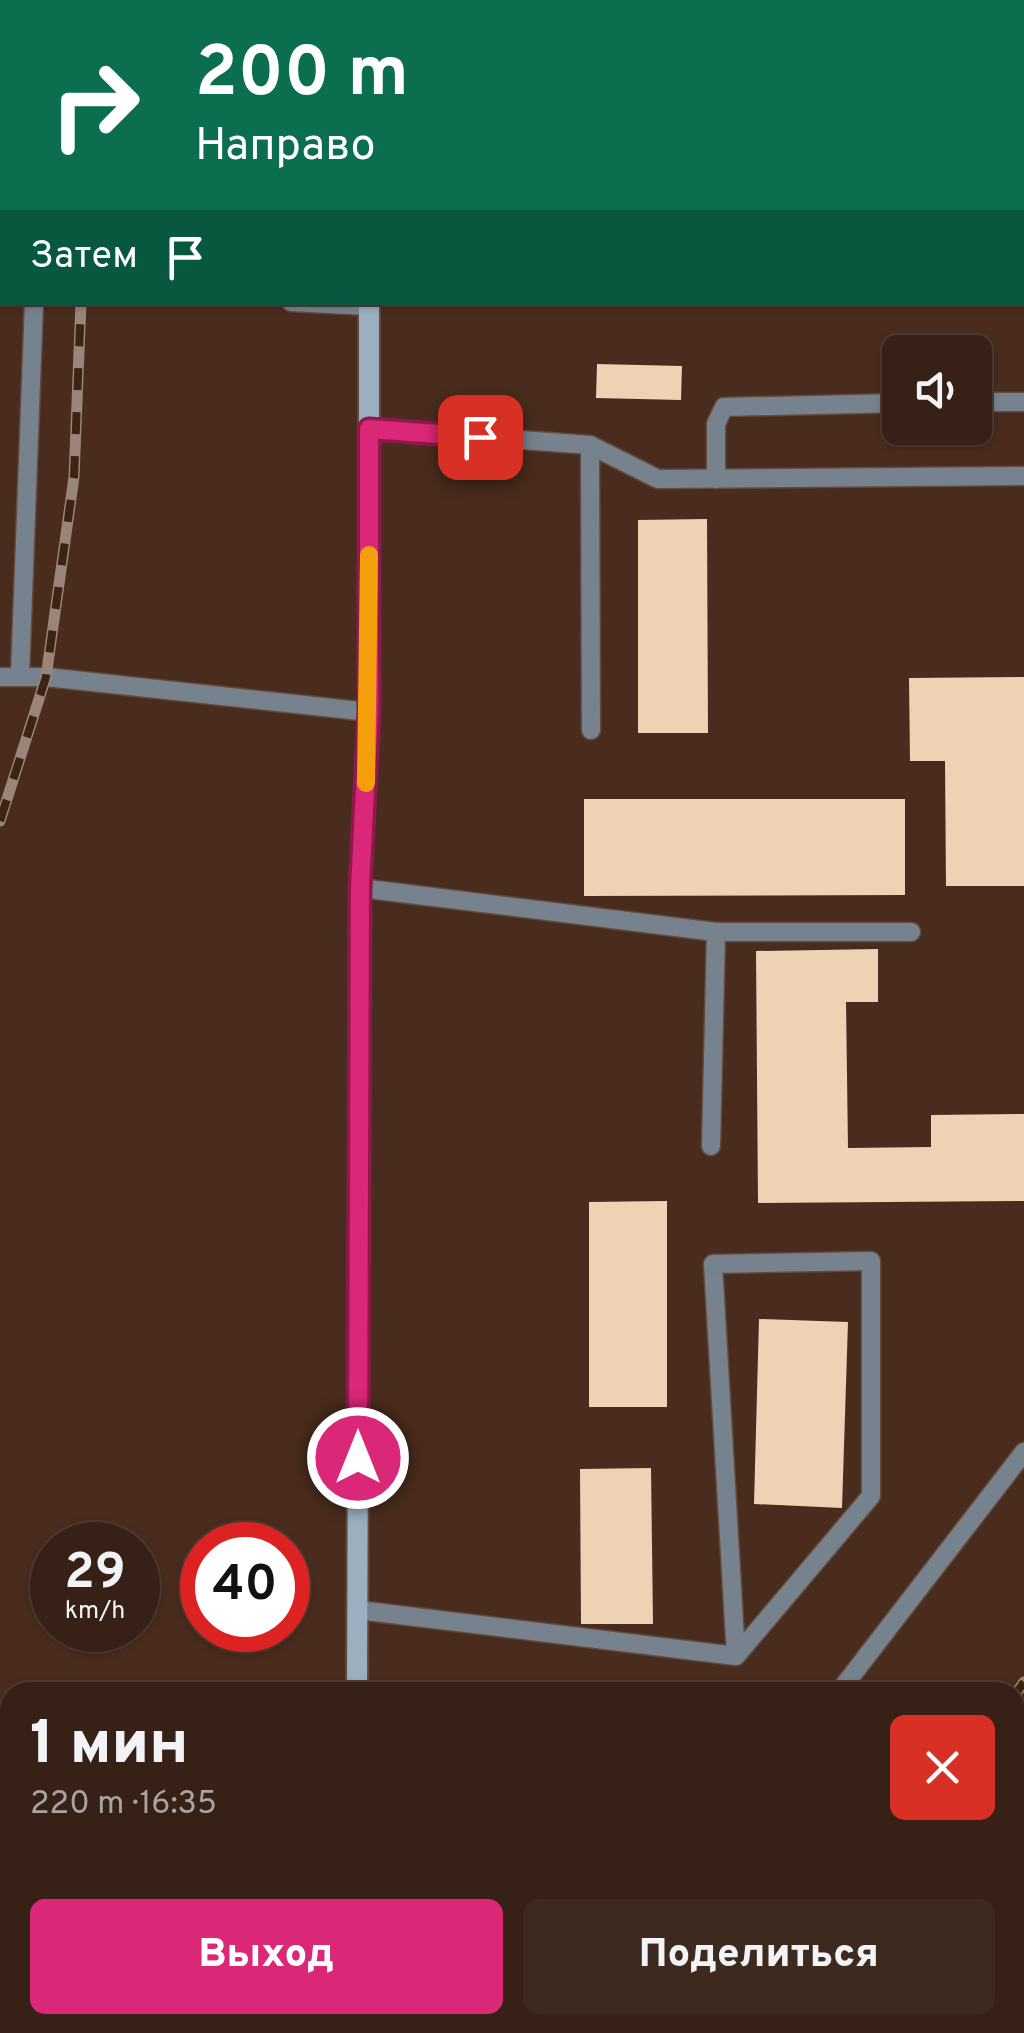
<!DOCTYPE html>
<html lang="ru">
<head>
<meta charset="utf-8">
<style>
	body { margin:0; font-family:Overpass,sans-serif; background:#3e291f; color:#f1f3f6; height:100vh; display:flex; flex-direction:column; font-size:38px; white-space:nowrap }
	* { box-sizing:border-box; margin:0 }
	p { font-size:32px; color:#aaa3a1 }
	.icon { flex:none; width:55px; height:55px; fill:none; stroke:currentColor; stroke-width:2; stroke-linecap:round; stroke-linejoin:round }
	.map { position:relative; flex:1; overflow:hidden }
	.drawer { position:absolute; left:0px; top:1682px; width:1025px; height:352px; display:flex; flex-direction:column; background:#372116; border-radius:30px 30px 0 0; box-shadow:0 2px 8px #0004,0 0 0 2px #513e35 }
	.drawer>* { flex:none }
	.guide { position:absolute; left:0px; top:0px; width:1025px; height:305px; box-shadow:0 2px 8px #0004,0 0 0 2px #513e35; background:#0b6e4f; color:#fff; overflow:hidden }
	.fabs { position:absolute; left:882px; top:335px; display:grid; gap:20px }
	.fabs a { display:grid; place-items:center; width:110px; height:110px; border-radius:15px; background:#372116; box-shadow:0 2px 8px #0004,0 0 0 2px #513e35; font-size:50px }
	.speed { position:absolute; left:30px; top:1522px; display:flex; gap:20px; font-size:50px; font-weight:700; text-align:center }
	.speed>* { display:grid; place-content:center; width:130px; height:130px; border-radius:50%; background:#372116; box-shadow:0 2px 8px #0004,0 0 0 2px #513e35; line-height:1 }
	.speed small { font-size:25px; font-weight:400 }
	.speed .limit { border:15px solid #d22; background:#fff; color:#111 }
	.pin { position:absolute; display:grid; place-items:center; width:85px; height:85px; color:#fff; margin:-42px; border-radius:20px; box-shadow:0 5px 15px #0006 }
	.me { position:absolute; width:110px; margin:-55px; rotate:0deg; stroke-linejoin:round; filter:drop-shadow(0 0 8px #0008) }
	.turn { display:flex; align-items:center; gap:35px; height:210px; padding:0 30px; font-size:45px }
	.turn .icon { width:130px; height:130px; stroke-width:2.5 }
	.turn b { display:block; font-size:70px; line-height:85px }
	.then { display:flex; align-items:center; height:95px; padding:0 30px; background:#0003; gap:20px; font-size:38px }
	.round { display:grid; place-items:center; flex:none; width:105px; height:105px; border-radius:15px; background:#3e291f }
	.overview { display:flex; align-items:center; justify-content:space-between; height:170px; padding:0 30px }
	h1 { font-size:60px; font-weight:800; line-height:75px }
	.primary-button { display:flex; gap:20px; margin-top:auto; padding:20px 30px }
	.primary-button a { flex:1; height:115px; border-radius:15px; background:#db2777; color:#fff; font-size:40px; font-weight:800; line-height:115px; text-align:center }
	.primary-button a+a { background:#3e291f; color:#f1f3f6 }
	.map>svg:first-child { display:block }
</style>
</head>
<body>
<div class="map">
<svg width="1024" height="2033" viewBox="0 0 1024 2033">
	<rect width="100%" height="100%" fill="#492c1d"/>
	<g fill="#edd2b4">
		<path d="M597,364l85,2 -1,34 -85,-2z"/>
		<path d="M707,519l1,214h-70v-213z"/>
		<path d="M1024,677v209h-78l-1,-125h-35l-1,-83z"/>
		<path d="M584,799h321v96l-321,1z"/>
		<path d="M878,949v53h-32l2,146 83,-1v-32l93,-1v87l-266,2 -2,-252z"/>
		<path d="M667,1201v206h-78v-205z"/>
		<path d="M759,1319l89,3 -6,186 -88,-4z"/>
		<path d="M651,1468l2,156h-72l-1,-155z"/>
		<rect x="572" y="2025" width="67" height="8"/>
	</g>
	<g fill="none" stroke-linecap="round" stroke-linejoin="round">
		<g stroke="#654a3c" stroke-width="21">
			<g id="lane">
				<path d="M0,289l2,1"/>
				<path d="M291,302l78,4"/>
				<path d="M975,402h49"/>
				<path d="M369,429l221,16 1,285"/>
				<path d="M590,445l68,34 366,-3"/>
				<path d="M716,479v-55l8,-17 176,-4"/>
				<path d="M20,675l14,-373"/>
				<path d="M0,677h46l323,35"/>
				<path d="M360,888l356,44 -5,214"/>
				<path d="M716,932h195"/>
				<path d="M358,1610l378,46 -23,-392 158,-3v235l-135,160"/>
				<path d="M839,1692l185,-240"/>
			</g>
		</g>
		<g stroke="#654a3c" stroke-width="24">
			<g id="secondary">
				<path d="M370,2v-2"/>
				<path d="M357,1692l3,-804 9,-176v-410"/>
				<path d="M352,2033v-8"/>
			</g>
		</g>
		<use href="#lane" stroke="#76838e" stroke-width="18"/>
		<use href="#secondary" stroke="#9bafc1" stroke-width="20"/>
		<g stroke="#9b8478" stroke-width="11">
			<g id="rail">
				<path d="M88,2v-2"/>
				<path d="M0,821l46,-144 28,-200 7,-175"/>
				<path d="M1015,1695l9,-13"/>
				<path d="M816,2033l4,-8"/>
			</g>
		</g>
		<use href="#rail" stroke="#3e2213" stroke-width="8" stroke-dasharray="22" stroke-linecap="butt"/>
	</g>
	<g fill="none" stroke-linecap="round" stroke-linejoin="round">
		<g stroke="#8e194d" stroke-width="25">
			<path id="route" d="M358,1458l2,-570 9,-176v-283l111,8"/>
		</g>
		<use href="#route" stroke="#db2777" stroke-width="18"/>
		<path stroke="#f59e0b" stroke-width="18" d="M366,783l3,-228"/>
	</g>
</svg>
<div class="fabs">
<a><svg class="icon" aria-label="sound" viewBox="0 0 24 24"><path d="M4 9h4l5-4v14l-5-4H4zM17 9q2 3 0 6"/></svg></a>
</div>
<div class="speed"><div>29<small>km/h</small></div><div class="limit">40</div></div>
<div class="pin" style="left:480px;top:437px;background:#d93025"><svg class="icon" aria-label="arrive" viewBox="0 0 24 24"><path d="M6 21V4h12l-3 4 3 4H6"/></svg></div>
<svg class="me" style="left:358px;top:1458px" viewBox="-20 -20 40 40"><circle r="17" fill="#db2777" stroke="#fff" stroke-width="3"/><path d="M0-11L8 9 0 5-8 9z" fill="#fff"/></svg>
<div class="guide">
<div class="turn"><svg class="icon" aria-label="right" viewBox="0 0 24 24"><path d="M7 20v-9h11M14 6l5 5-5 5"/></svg><div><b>200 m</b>Направо</div></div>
<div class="then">Затем<svg class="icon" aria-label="arrive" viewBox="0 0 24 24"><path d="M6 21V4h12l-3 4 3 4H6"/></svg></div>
</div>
<section class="drawer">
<div class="overview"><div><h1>1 мин</h1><p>220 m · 16:35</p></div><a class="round" style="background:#d93025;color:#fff"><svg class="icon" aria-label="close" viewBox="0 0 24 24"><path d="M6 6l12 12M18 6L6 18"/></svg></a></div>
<div class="primary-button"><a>Выход</a><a>Поделиться</a></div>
</section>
</div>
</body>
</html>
